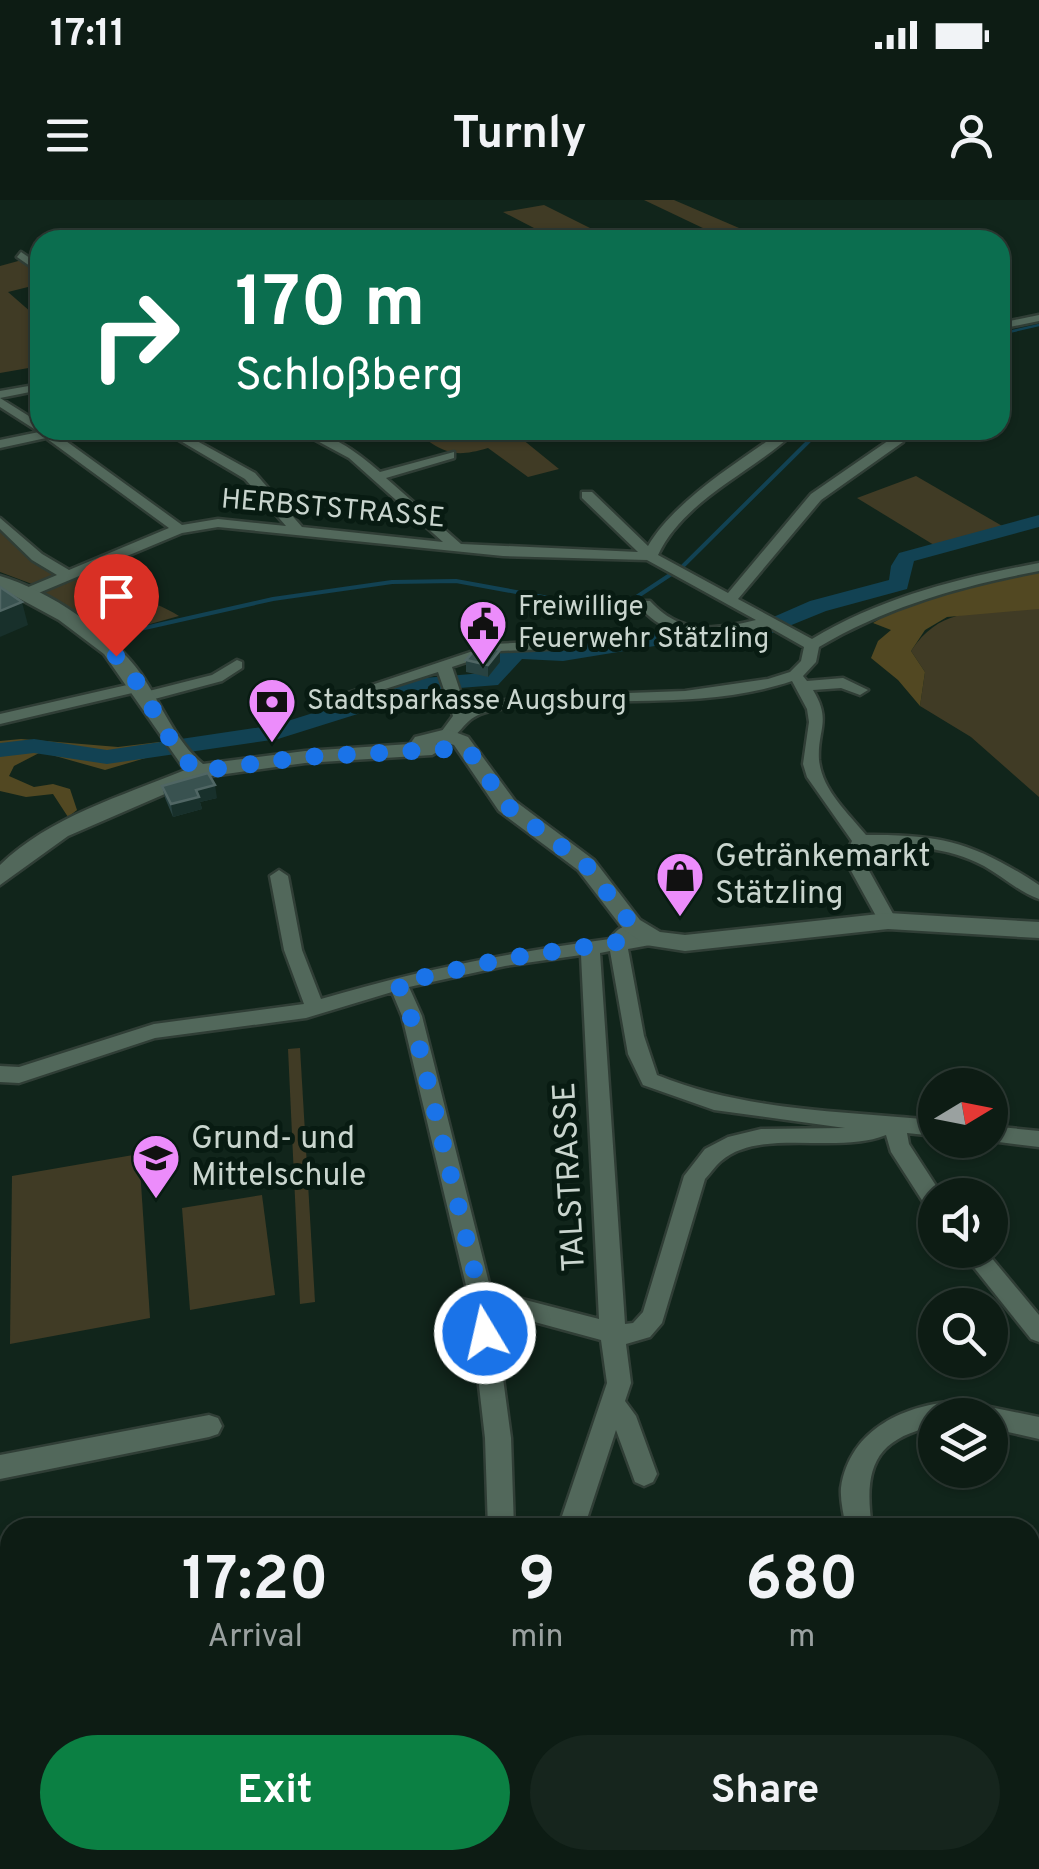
<!DOCTYPE html>
<html lang="en">
<head>
<meta charset="utf-8">
<style>
	body { margin:0; font-family:Overpass,sans-serif; background:#16251d; color:#f1f3f6; height:100vh; display:flex; flex-direction:column; font-size:38px; white-space:nowrap }
	* { box-sizing:border-box; margin:0 }
	p { font-size:32px; color:#9aa1a0 }
	.icon { flex:none; width:55px; height:55px; fill:none; stroke:currentColor; stroke-width:2; stroke-linecap:round; stroke-linejoin:round }
	.map { position:relative; flex:1; overflow:hidden }
	.sheet { position:absolute; left:0px; top:1318px; width:1040px; height:352px; display:flex; flex-direction:column; background:#0d1c14; border-radius:30px 30px 0 0; box-shadow:0 2px 8px #0004,0 0 0 2px #2d3a34 }
	.sheet>* { flex:none }
	.hud { position:absolute; left:30px; top:30px; width:980px; height:210px; border-radius:30px; box-shadow:0 2px 8px #0004,0 0 0 2px #2d3a34; background:#0b6e4f; color:#fff; overflow:hidden }
	.needle { width:65px; rotate:80deg }
	.buttons { position:absolute; left:918px; top:868px; display:grid; gap:20px }
	.buttons a { display:grid; place-items:center; width:90px; height:90px; border-radius:50%; background:#0d1c14; box-shadow:0 2px 8px #0004,0 0 0 2px #2d3a34; font-size:50px }
	.pin { position:absolute; display:grid; place-items:center; width:85px; height:85px; color:#fff; margin:-102px -42px; border-radius:50% 50% 50% 0; rotate:-45deg; box-shadow:0 0 10px #0007 }
	.pin .icon { rotate:45deg }
	.me { position:absolute; width:110px; margin:-55px; rotate:351deg; stroke-linejoin:round; filter:drop-shadow(0 0 8px #0008) }
	.turn { display:flex; align-items:center; gap:35px; height:210px; padding:0 40px; font-size:45px }
	.turn .icon { width:130px; height:130px; stroke-width:2.5 }
	.turn b { display:block; font-size:70px; line-height:85px }
	.eta { display:flex; justify-content:space-evenly; align-items:center; height:170px; text-align:center }
	.eta b { font-size:60px; font-weight:700; line-height:70px }
	.cta { display:flex; gap:20px; margin-top:auto; padding:20px 40px }
	.cta a { flex:1; height:115px; border-radius:60px; background:#0b8043; color:#fff; font-size:40px; font-weight:700; line-height:115px; text-align:center }
	.cta a+a { background:#16251d; color:#f1f3f6 }
	.status { display:flex; justify-content:space-between; align-items:center; height:70px; padding:0 50px; background:#0d1c14; direction:ltr }
	.status svg { height:28px; fill:currentColor }
	header { display:flex; justify-content:space-between; align-items:center; height:130px; padding:0 40px; background:#0d1c14; font-size:45px; font-weight:700 }
	.map>svg:first-child { display:block }
</style>
</head>
<body>
<div class="status"><b>17:11</b><svg viewBox="0 0 49 12"><path d="M0 12V9h3v3zM5 12V6h3v6zM10 12V3h3v9zM15 12V0h3v12zM26 1h20v11H26zM47 4h2v5h-2z"/></svg></div>
<header><svg class="icon" aria-label="menu" viewBox="0 0 24 24"><path d="M4 6h16M4 12h16M4 18h16"/></svg>Turnly<svg class="icon" aria-label="person" viewBox="0 0 24 24"><circle cx="12" cy="8" r="4"/><path d="M4 21q1-7 8-7t8 7"/></svg></header>
<div class="map">
<svg width="1039" height="1669" viewBox="0 0 1039 1669">
	<rect width="100%" height="100%" fill="#11251b"/>
	<g fill="#403b25">
		<path d="M644,0h30l93,40h-39z"/>
		<path d="M544,5l70,35h-57l-54,-28z"/>
		<path d="M40,55v6l-8,2 8,8v13l-32,8 32,28v46l-40,7v-107z"/>
		<path d="M412,230h99l48,39 -31,8 -40,-29c-37,11 -44,4 -76,-18z"/>
		<path d="M916,276l88,51 -70,18 -77,-47z"/>
		<path d="M0,327l55,45 -1,4 -22,8 -32,-12z"/>
		<path d="M72,377c32,12 80,21 107,39l-72,20 -62,-41 -2,-4z"/>
		<path d="M1016,408l23,1v188l-68,-60 -51,-31 5,-34 -14,-21c28,-42 59,-37 105,-43z"/>
		<path d="M300,848l15,254 -15,2 -12,-255z"/>
		<path d="M139,954l11,164 -140,26 2,-168z"/>
		<path d="M262,995l13,100 -85,15 -8,-102z"/>
	</g>
	<g fill="#524822">
		<path d="M1039,372v37l-92,8 -22,13 -14,21 14,21 -5,34 -22,-26 -27,-22 7,-17 13,-11 -18,-7c52,-32 107,-40 166,-51z"/>
		<path d="M21,539l97,8 41,-5 7,10 -61,18 -64,-18 -27,14 -5,10 25,11 19,-3 17,5 7,21 -9,7 -15,-23 -27,3 -26,-6v-50z"/>
	</g>
	<g fill="none" stroke-linecap="round" stroke-linejoin="round">
		<path stroke="#124253" stroke-width="2.5" d="M1000,134l39,-9"/>
		<path stroke="#124253" stroke-width="4" d="M118,434l155,-35 119,-17 64,-1 131,24 48,-7 47,-31 138,-137"/>
		<path fill="#124253" fill-rule="evenodd" d="M1039,315v12l-125,34 -7,28 -81,22 -69,28 -90,5 -104,17 -41,-2 -24,26 -64,5 -156,49 -171,25 -73,-11 -34,4v-14l34,-4 73,11 168,-25 149,-47 59,-5 17,-22 20,-6 43,2 104,-17 86,-4 57,-25 79,-21 2,-14 8,-13z"/>
		<g stroke="#303e36" stroke-width="5">
			<g id="street">
				<path d="M21,52l19,13v8l-23,-16z"/>
				<path d="M1039,115v6l-39,8v-6z"/>
				<path d="M40,184v6l-40,8 40,25v7h34l-15,6 123,89 36,-6 68,7 -41,-47 -83,-49h15l78,43 47,54 141,15 -94,-84 -52,-28c31,0 60,22 83,42l74,-20v6l-68,20 75,66 177,8 -56,-54v-6h10l56,54c27,-46 92,-85 135,-116h14c-43,42 -112,68 -139,125l70,38 83,-99 84,-58h8v6l-82,58 -83,99 74,40c70,-42 147,-61 227,-76v8c-78,15 -151,35 -220,76l-3,15 -13,14 4,5 36,-3 25,12 -8,5 -19,-7 -28,2c19,31 4,40 6,70 3,30 29,53 47,75 76,-1 109,8 173,50v14c-20,-7 -37,-23 -55,-33 -37,-20 -75,-20 -117,-20l-5,12 35,63 -9,6 -7,-2 -37,-67 8,-17 -45,-64 -4,-13 6,-42 -2,-13 -15,-28c-98,33 -203,10 -302,30 -27,6 -25,21 -43,29l-8,-5 14,-19 -15,-44 -109,35h-12l-2,-3 179,-60 75,-4 7,4 -7,4 -69,3 -48,16 14,42 21,-7 57,-6 141,-5 83,-12 22,-7 11,-11 3,-14 -37,-21c-46,12 -93,20 -127,-19v-6h10c31,34 64,29 106,19l-109,-60 -144,-4 -285,-29 -36,6 -153,64h-10v-6l38,-16 -25,-15 -32,-31v-11l42,36 27,16 100,-42 -123,-90 -46,10v-8l39,-8 -39,-25v-16z"/>
				<path d="M237,460l5,2v6l-20,13 -75,20 -8,-5 2,-3 71,-18z"/>
				<path d="M140,482l5,2v6l-145,34v-10z"/>
				<path d="M279,670l9,6 14,74 19,49c97,-29 191,-47 289,-60 7,-9 11,-15 23,-11v7h28l2,4 -2,4 -33,6 16,87 13,39c88,36 185,36 278,45v16l-28,-3 2,11 33,51h-7v16l-8,-3 -36,-56 -5,-17c-49,20 -125,-8 -165,26 -6,5 -11,13 -16,18l-43,144 -12,14 -24,7 5,39 -6,18 11,15 21,58 -4,8 -9,4 -9,-4 -19,-52 -32,98h-26l49,-145 -6,-43 -107,-29 17,127 3,90h-26l-3,-90 -16,-140 -67,-282 -10,-24 -86,26 -151,20 -136,45 -19,-1v-16l19,1 135,-43 150,-20 -20,-54 -14,-74zM610,751l18,103 15,31 71,25 131,18 -84,1 -33,8 -23,12 -21,27 -41,136 -10,11 -8,1 -25,-371zM581,755l18,364 -108,-28 -69,-275 -13,-29 96,-21z"/>
				<path d="M990,926l49,5v16l-56,-7h7z"/>
				<path d="M960,1050h25l54,65v27l-8,-3z"/>
				<path d="M960,1201l79,16v22l-49,-11v-13h-55v11c-63,13 -71,45 -63,102h-26c-2,-13 -6,-27 -5,-40 9,-60 65,-84 119,-87z"/>
				<path d="M209,1215l9,3 4,8 -4,8 -9,3 -209,42v-24z"/>
				<path d="M10,1455v28l-10,2v-28z"/>
				<path d="M0,1572l10,4v84h15l1,9h-26z"/>
				<path d="M153,1660h65l-3,9h-65z"/>
				<path d="M471,1660h30l-1,9h-30z"/>
				<path d="M735,1660h30l3,9h-30z"/>
				<path d="M893,1660h30l1,9h-30z"/>
			</g>
		</g>
		<g stroke="#303e36" stroke-width="5">
			<path id="secondary" d="M0,376c48,14 112,57 141,98 20,29 34,67 62,90l102,-13 105,-7 5,-7 32,-8 21,8 47,64 79,59 46,60 20,12 25,3 203,-22 151,9v16l-151,-9 -203,22 -39,-6 -22,-15 -46,-60 -79,-59 -45,-66 -9,-3 -9,2 6,5 -10,6 -127,8 -101,14 -136,59 -68,49v-20c49,-48 122,-69 185,-95l-81,-116 -45,-34 -59,-32z"/>
		</g>
		<use href="#street" fill="#52685b" fill-rule="evenodd"/>
		<use href="#secondary" fill="#52685b" fill-rule="evenodd"/>
	</g>
	<g fill="#284241">
		<path d="M500,450v12l-12,15 -22,-5v-12z"/>
		<path d="M162,586l55,12 -17,4 2,7 -29,8 -8,-19z"/>
	</g>
	<g fill="#18302b">
		<path d="M22,402l6,23 -28,12v-26z"/>
		<path d="M500,450v12l-12,15v-12z"/>
		<path d="M215,585l2,13 -17,4 2,7 -29,8 -2,-13 25,-14z"/>
	</g>
	<g fill="#395250" stroke="#506664" stroke-width="2.5">
		<path d="M0,387l22,15 -22,9z"/>
		<path d="M487,447l13,3 -12,15 -22,-5 7,-8z"/>
		<path d="M208,573l7,12 -19,5 3,7 -28,7 -9,-18z"/>
	</g>
	<g fill="none" stroke-linecap="round" stroke-linejoin="round">
		<path stroke="#1a73e8" stroke-width="18" stroke-dasharray="0 32.4" d="M116,456c31,29 52,97 83,115l106,-14 162,-9 40,58 79,59 46,60 -15,17 -113,17 -106,24 16,43 67,272 4,35"/>
	</g>
	<defs>
		<g id="civic-pin" transform="scale(2.5)"><path d="M0 17L-7.5 6A9.5 9.5 0 1 1 7.5 6Z" fill="#ec8cfb" stroke="#081b12"/><path d="M-.6-6.5H3V-4.5H.6V-3L4-1V1h2V6H-6V1h2V-1L-.6-3ZM-1.2 2.5V6h2.4V2.5Z" fill="#111"/></g>
		<g id="bank-pin" transform="scale(2.5)"><path d="M0 17L-7.5 6A9.5 9.5 0 1 1 7.5 6Z" fill="#ec8cfb" stroke="#081b12"/><path d="M-6-4H6V4H-6ZM0-2.3a2.3 2.3 0 1 0 0 4.6a2.3 2.3 0 1 0 0-4.6Z" fill="#111"/></g>
		<g id="shop-pin" transform="scale(2.5)"><path d="M0 17L-7.5 6A9.5 9.5 0 1 1 7.5 6Z" fill="#ec8cfb" stroke="#081b12"/><path d="M-5-2.5h2.3a2.7 3.5 0 0 1 5.4 0H5L5.5 6h-11ZM-1.5-2.5h3a1.5 2.3 0 0 0-3 0Z" fill="#111"/></g>
		<g id="school-pin" transform="scale(2.5)"><path d="M0 17L-7.5 6A9.5 9.5 0 1 1 7.5 6Z" fill="#ec8cfb" stroke="#081b12"/><path d="M0-5L7-2L0 1L-7-2ZM-4 1L0 2.5L4 1V4Q0 6-4 4Z" fill="#111"/></g>
	</defs>
	<g fill-rule="evenodd">
		<use href="#civic-pin" x="483" y="424"/>
		<use href="#bank-pin" x="272" y="502"/>
		<use href="#shop-pin" x="680" y="676"/>
		<use href="#school-pin" x="156" y="958"/>
	</g>
	<g text-anchor="middle" dominant-baseline="central" stroke-width="10" stroke-linejoin="round" paint-order="stroke">
		<g font-size="28" fill="#c9d5ce" stroke="#081b12">
			<text transform="translate(333 310) rotate(5)">HERBSTSTRASSE</text>
		</g>
		<g font-size="28" fill="#c9d5ce" stroke="#081b12" text-anchor="start">
			<text x="518" y="408">Freiwillige<tspan x="518" dy="32">Feuerwehr Stätzling</tspan></text>
			<text x="307" y="502">Stadtsparkasse Augsburg</text>
		</g>
		<g font-size="32" fill="#c9d5ce" stroke="#081b12" text-anchor="start">
			<text x="715" y="658">Getränkemarkt<tspan x="715" dy="37">Stätzling</tspan></text>
			<text x="191" y="940">Grund- und<tspan x="191" dy="37">Mittelschule</tspan></text>
		</g>
		<g font-size="32" fill="#c9d5ce" stroke="#081b12">
			<text transform="translate(571 977) rotate(-93)">TALSTRASSE</text>
		</g>
	</g>
</svg>
<div class="buttons">
<a><svg class="needle" viewBox="-14 -14 28 28"><path d="M0-13l5 13h-10z" fill="#e53935"/><path d="M0 13l5-13h-10z" fill="#9aa1a0"/></svg></a>
<a><svg class="icon" aria-label="sound" viewBox="0 0 24 24"><path d="M4 9h4l5-4v14l-5-4H4zM17 9q2 3 0 6"/></svg></a>
<a><svg class="icon" aria-label="search" viewBox="0 0 24 24"><circle cx="10" cy="10" r="6"/><path d="M15 15l6 6"/></svg></a>
<a><svg class="icon" aria-label="layers" viewBox="0 0 24 24"><path d="M12 4l9 5-9 5-9-5zM3 14l9 5 9-5"/></svg></a>
</div>
<div class="pin" style="left:116px;top:456px;background:#d93025"><svg class="icon" aria-label="arrive" viewBox="0 0 24 24"><path d="M6 21V4h12l-3 4 3 4H6"/></svg></div>
<svg class="me" style="left:485px;top:1133px" viewBox="-20 -20 40 40"><circle r="17" fill="#1a73e8" stroke="#fff" stroke-width="3"/><path d="M0-11L8 9 0 5-8 9z" fill="#fff"/></svg>
<div class="hud">
<div class="turn"><svg class="icon" aria-label="right" viewBox="0 0 24 24"><path d="M7 20v-9h11M14 6l5 5-5 5"/></svg><div><b>170 m</b>Schloßberg</div></div>
</div>
<section class="sheet">
<div class="eta">
<div><b>17:20</b><p>Arrival</p></div>
<div><b>9</b><p>min</p></div>
<div><b>680</b><p>m</p></div>
</div>
<div class="cta"><a>Exit</a><a>Share</a></div>
</section>
</div>
</body>
</html>
